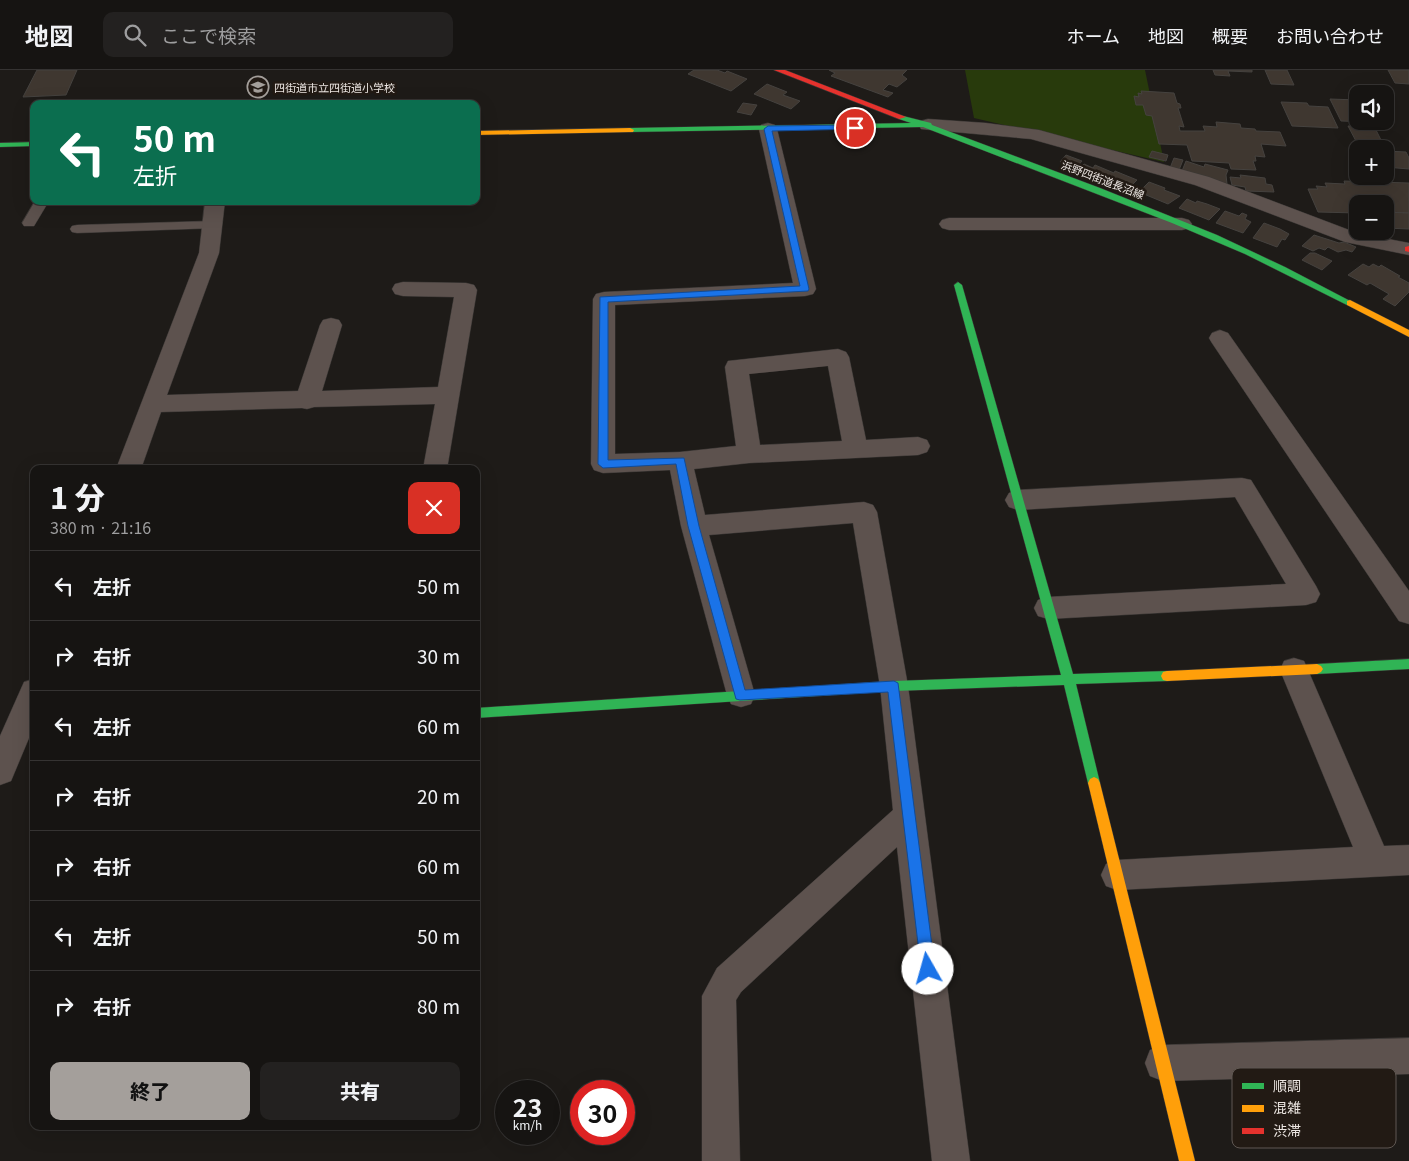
<!DOCTYPE html>
<html lang="ja">
<head>
<meta charset="utf-8">
<style>
	body { margin:0; font-family:Georgia,"Noto Sans JP",serif; background:#232120; color:#f1f3f6; height:100vh; display:flex; flex-direction:column; font-size:19px; white-space:nowrap }
	* { box-sizing:border-box; margin:0 }
	p { font-size:16px; color:#9e9e9f }
	.icon { flex:none; width:28px; height:28px; fill:none; stroke:currentColor; stroke-width:2; stroke-linecap:round; stroke-linejoin:round }
	.map { position:relative; flex:1; overflow:hidden }
	.side { position:absolute; left:30px; top:395px; width:450px; height:665px; display:flex; flex-direction:column; background:#161412; border-radius:10px; box-shadow:0 5px 20px #0002,0 0 0 1px #353332 }
	.side>* { flex:none }
	.hud { position:absolute; left:30px; top:30px; width:450px; height:105px; border-radius:10px; box-shadow:0 5px 20px #0002,0 0 0 1px #353332; background:#0b6e4f; color:#fff; overflow:hidden }
	.tools { position:absolute; left:1349px; top:15px; display:grid; gap:10px }
	.tools a { display:grid; place-items:center; width:45px; height:45px; border-radius:10px; background:#161412; box-shadow:0 5px 20px #0002,0 0 0 1px #353332; font-size:25px }
	.speed { position:absolute; left:495px; top:1010px; display:flex; gap:10px; font-size:25px; font-weight:700; text-align:center }
	.speed>* { display:grid; place-content:center; width:65px; height:65px; border-radius:50%; background:#161412; box-shadow:0 5px 20px #0002,0 0 0 1px #353332; line-height:1 }
	.speed small { font-size:12px; font-weight:400 }
	.speed .limit { border:8px solid #d22; background:#fff; color:#111 }
	.pin { position:absolute; display:grid; place-items:center; width:42px; height:42px; color:#fff; margin:-21px; border:2px solid #fff; border-radius:50%; box-shadow:0 1px 5px #0007 }
	.me { position:absolute; width:55px; margin:-28px; rotate:353deg; stroke-linejoin:round; filter:drop-shadow(0 0 4px #0008) }
	.turn { display:flex; align-items:center; gap:18px; height:105px; padding:0 20px; font-size:22px }
	.turn .icon { width:65px; height:65px; stroke-width:2.5 }
	.turn b { display:block; font-size:35px; line-height:42px }
	.round { display:grid; place-items:center; flex:none; width:52px; height:52px; border-radius:10px; background:#232120 }
	.summary { display:flex; align-items:center; justify-content:space-between; height:85px; padding:0 20px }
	h1 { font-size:30px; font-weight:800; line-height:38px }
	.action { display:flex; gap:10px; margin-top:auto; padding:10px 20px }
	.action a { flex:1; height:58px; border-radius:10px; background:#a49f9b; color:#111; font-size:20px; font-weight:800; line-height:58px; text-align:center }
	.action a+a { background:#232120; color:#f1f3f6 }
	ul { padding:0; list-style:none }
	li { display:flex; align-items:center; gap:15px; height:70px; padding:0 20px; border-top:1px solid #353332 }
	li div { flex:1 }
	li b { display:block; font-size:19px }
	li em { font-style:normal }
	header { display:flex; align-items:center; gap:30px; box-sizing:border-box; height:70px; padding:0 25px; background:#161412; border-bottom:1px solid #353332 }
	header strong { font-size:24px }
	nav { display:flex; gap:28px; margin-inline-start:auto; font-size:18px }
	.search { width:350px; height:45px; background:#232120; display:flex; align-items:center; gap:12px; box-sizing:border-box; padding:0 18px; border-radius:10px; color:#9e9e9f; font-size:19px }
	.map>svg:first-child { display:block }
</style>
</head>
<body>
<header>
<strong>地図</strong>
<div class="search"><svg class="icon" aria-label="search" viewBox="0 0 24 24"><circle cx="10" cy="10" r="6"/><path d="M15 15l6 6"/></svg>ここで検索</div>
<nav><a>ホーム</a><a>地図</a><a>概要</a><a>お問い合わせ</a></nav>
</header>
<div class="map">
<svg width="1409" height="1091" viewBox="0 0 1409 1091">
	<rect width="100%" height="100%" fill="#1e1b18"/>
	<path fill="#283a0c" d="M965,0h180l19,92 -190,-44z"/>
	<g fill="#3f3730" stroke="#45423f">
		<path d="M37,0h40l-11,25 -43,2z"/>
		<path d="M694,0h23l8,3 2,-2 20,8 -16,12 -43,-17z"/>
		<path d="M829,0h78l-5,5 5,4 -10,8 -8,-3 -6,6 10,3 -5,4 -57,-21 4,-3z"/>
		<path d="M1213,0h39v2l-24,-1 2,5 -15,-1z"/>
		<path d="M1265,0h22l7,15 -23,-1z"/>
		<path d="M1388,0h21v14l-14,-1z"/>
		<path d="M767,14l20,8 -4,3 17,6 -9,8 -37,-15z"/>
		<path d="M1141,21l33,2 3,10 3,1 1,4h-3l6,19 -5,-1 1,5h25l-2,-5 14,1 -1,-5 24,2 1,4 14,1 1,2 24,1 6,14 -25,-2 4,13 -10,-1 1,5h-3l3,9 -25,-1 -2,-6 -37,-2 -5,-16 -28,-1 -7,-28 -6,-1 -3,-10h-7l-2,-9 5,1 -1,-4 4,1z"/>
		<path d="M1330,29l28,1v21l13,1 -30,-1z"/>
		<path d="M1281,32l26,1 2,3 19,1 10,21 -46,-2z"/>
		<path d="M743,33l14,2 -6,10 -14,-3z"/>
		<path d="M1348,56l22,1 2,3h4l6,12 -25,1z"/>
		<path d="M1152,81l16,4 -2,6 -17,-4z"/>
		<path d="M1385,81l21,1 3,6v11l-24,-2z"/>
		<path d="M1066,85l16,6 -6,7 -16,-6z"/>
		<path d="M1174,88l9,2 -4,10 -9,-2z"/>
		<path d="M1186,91l18,6 1,-3 23,6 -2,5 1,9 -45,-13z"/>
		<path d="M1084,94l9,4 2,-3 19,8 1,-2 22,9 -9,9 -40,-16 -2,1 -7,-2 1,-2 -1,-1z"/>
		<path d="M1240,105l25,3 1,6 6,1 2,7 -28,-1 -1,-4 -13,-2 -2,-8 11,1z"/>
		<path d="M1344,111l65,2v30l-24,-1v-8h-27v9l-40,-1 -10,-23h10l-2,-3 11,1 -2,-4 20,1z"/>
		<path d="M1149,112l16,6 -1,2 16,6 -12,8 -29,-12z"/>
		<path d="M1187,129l9,4 1,-2 10,3 13,5 -11,11 -30,-12z"/>
		<path d="M1225,141l14,5 3,-3 5,2 -2,4 6,3 -8,11 -27,-10z"/>
		<path d="M1385,142l24,1v16l-24,-1z"/>
		<path d="M1264,153l16,6 9,5 -4,6 -3,-1 -5,8 -24,-9z"/>
		<path d="M1314,165l25,8 5,-1 12,5 -4,5 -6,-2 -8,2 -10,-5 -3,3 -6,-2 -6,3 -11,-5z"/>
		<path d="M1310,183h5l17,8 -10,9 -20,-10z"/>
		<path d="M1363,194l6,3 4,-3 6,3 2,-2 19,11 -2,1 11,6v9l-14,14 -12,-7 6,-5 -19,-11 -3,2 -19,-10z"/>
	</g>
	<g fill="none" stroke-linecap="round" stroke-linejoin="round">
		<g stroke="#3a3735" stroke-width="1">
			<g id="lane">
				<path d="M35,131h14l-15,25h-10l-2,-3z"/>
				<path d="M212,151l5,1 2,3 -2,3 -140,5 -5,-1 -2,-3 2,-3 5,-1z"/>
			</g>
		</g>
		<g stroke="#3a3735" stroke-width="1">
			<g id="street">
				<path d="M928,49l58,4 53,7 170,47 148,56 52,10v12l-64,-13 -150,-57 -164,-46 -110,-10 -2,-4 2,-4z"/>
				<path d="M768,53l7,2 2,4 39,160 -3,5 -8,2 -190,9v149l65,-2 56,-6 -11,-79 3,-6 110,-12 8,3 3,5 17,83 52,-3 9,3 3,6 -3,6 -9,3 -169,8 -55,6 11,46 159,-13 9,3 4,7 31,174 62,475h-38l-35,-314 -156,145 -5,8 4,161h-38v-165l15,-28 176,-158 -13,-124 -27,-163 -144,12 46,160 -4,9 -10,3 -10,-3 -4,-9 -46,-169 -11,-56 -67,3 -9,-3 -3,-6 2,-165 3,-5 8,-2 189,-9 -34,-154 2,-4zM828,296l14,75 -82,4 -11,-71z"/>
				<path d="M205,131h20l-6,52 -52,142 131,-4 22,-66 3,-5 8,-2 8,2 3,5 -20,66 116,-4 16,-90 -51,-1 -8,-2 -3,-5 3,-5 8,-2 63,1 8,2 3,5 -30,179h-24l12,-65 -121,3 -7,2 -5,-1 -141,4 -20,57h-25l83,-216z"/>
				<path d="M949,148h233l7,2 3,4 -3,4 -7,2h-233l-7,-2 -3,-4 3,-4z"/>
				<path d="M1220,260l8,3 181,258v33l-10,-3 -187,-278 -3,-5 3,-5z"/>
				<path d="M1242,408l9,2 65,106 4,8 -4,8 -10,3 -258,14 -10,-3 -4,-8 4,-8 10,-3 238,-13 -51,-87 -217,13 -9,-3 -4,-7 4,-7 9,-3z"/>
				<path d="M1294,588l10,3 4,9 76,176 25,-1v30l-292,15 -11,-4 -5,-11 5,-11 11,-4 236,-13 -73,-177 4,-9z"/>
				<path d="M34,609v47l-23,55 -11,4v-49l24,-54z"/>
				<path d="M1409,968v36l-246,7 -13,-5 -5,-13 5,-13 13,-5z"/>
			</g>
		</g>
		<g stroke="#3a3735" stroke-width="1">
			<g id="fast">
				<path d="M899,45l32,8 1,2 168,63 117,47 68,32 69,36 -1,2h-6l-102,-51 -73,-31 -249,-96 -293,5 -4,-2 4,-2 281,-5 -12,-4z"/>
				<path d="M34,72v4l-34,1v-4z"/>
				<path d="M958,212l4,3 111,389 94,-3 4,1 2,4 -2,4 -4,1 -91,3 24,99 -2,4 -4,2 -4,-2 -2,-4 -24,-98 -170,6 -418,27v-10l418,-27 167,-6 -107,-390z"/>
				<path d="M1409,589v10l-92,5 -4,-2 -2,-3 2,-3 4,-2z"/>
			</g>
		</g>
		<g stroke="#3a3735" stroke-width="1">
			<g id="slow">
				<path d="M630,58l4,2 -1,2 -157,3v-4z"/>
				<path d="M1350,230l59,30v7l-62,-32v-4z"/>
				<path d="M1317,594l4,2 2,3 -2,3 -4,2 -150,7 -4,-1 -2,-4 2,-4 4,-1z"/>
				<path d="M1094,707l4,2 2,4 95,378h-16l-91,-378 2,-4z"/>
			</g>
		</g>
		<g stroke="#3a3735" stroke-width="1">
			<g id="jam">
				<path d="M774,0h11l121,47 -7,2z"/>
				<path d="M1409,176v6l-4,-1v-4z"/>
			</g>
		</g>
		<use href="#lane" fill="#5d524e" fill-rule="evenodd"/>
		<use href="#street" fill="#5d524e" fill-rule="evenodd"/>
		<use href="#fast" fill="#30b455" fill-rule="evenodd"/>
		<use href="#slow" fill="#ff9f0a" fill-rule="evenodd"/>
		<use href="#jam" fill="#e5322d" fill-rule="evenodd"/>
	</g>
	<path fill="#1a73e8" stroke="#114b97" d="M855,55l4,3 -1,1 -86,2 37,158 -1,2 -200,11v158l76,-2 15,68 46,164 149,-9 4,2 37,286 -2,5 -5,2 -5,-2 -2,-5 -33,-277 -148,8 -4,-1 -48,-173 -12,-62 -73,4 -5,-4 2,-167 200,-11 -36,-157 4,-3z"/>
	<defs>
		<g id="school-ring" transform="scale(1.125)"><circle r="9.5" fill="#221a14" stroke="#a49f9b" stroke-width="1.5"/><path d="M0-5L7-2L0 1L-7-2ZM-4 1L0 2.5L4 1V4Q0 6-4 4Z" fill="#a49f9b"/></g>
	</defs>
	<g fill-rule="evenodd">
		<use href="#school-ring" x="258" y="17"/>
	</g>
	<g text-anchor="middle" dominant-baseline="central" stroke-width="5" stroke-linejoin="round" paint-order="stroke">
		<g font-size="11" fill="#ece6e2" stroke="#221a14" text-anchor="start">
			<text x="274" y="17">四街道市立四街道小学校</text>
		</g>
		<g font-size="11" fill="#ece6e2" stroke="#221a14">
			<text transform="translate(1103 109) rotate(21)">浜野四街道長沼線</text>
		</g>
	</g>
	<rect x="1232" y="998" width="164" height="80" rx="8" fill="#221a14" stroke="#5f5752" stroke-width="1"/>
	<rect x="1242" y="1013" width="22" height="6" fill="#30b455"/>
	<rect x="1242" y="1035" width="22" height="7" fill="#ff9f0a"/>
	<rect x="1242" y="1058" width="22" height="6" fill="#e5322d"/>
	<g font-size="14" fill="#ece6e2">
		<text x="1273" y="1021">順調</text>
		<text x="1273" y="1043">混雑</text>
		<text x="1273" y="1066">渋滞</text>
	</g>
</svg>
<div class="tools">
<a><svg class="icon" aria-label="sound" viewBox="0 0 24 24"><path d="M4 9h4l5-4v14l-5-4H4zM17 9q2 3 0 6"/></svg></a>
<a>+</a>
<a>−</a>
</div>
<div class="speed"><div>23<small>km/h</small></div><div class="limit">30</div></div>
<div class="pin" style="left:855px;top:58px;background:#d93025"><svg class="icon" aria-label="arrive" viewBox="0 0 24 24"><path d="M6 21V4h12l-3 4 3 4H6"/></svg></div>
<svg class="me" style="left:928px;top:899px" viewBox="-20 -20 40 40"><circle r="19" fill="#fff"/><path d="M0-13L10 11 0 6-10 11z" fill="#1a73e8"/></svg>
<div class="hud">
<div class="turn"><svg class="icon" aria-label="left" viewBox="0 0 24 24"><path d="M17 20v-9H6M10 6l-5 5 5 5"/></svg><div><b>50 m</b>左折</div></div>
</div>
<section class="side">
<div class="summary"><div><h1>1 分</h1><p>380 m · 21:16</p></div><a class="round" style="background:#d93025;color:#fff"><svg class="icon" aria-label="close" viewBox="0 0 24 24"><path d="M6 6l12 12M18 6L6 18"/></svg></a></div>
<ul>
<li><svg class="icon" aria-label="left" viewBox="0 0 24 24"><path d="M17 20v-9H6M10 6l-5 5 5 5"/></svg><div><b>左折</b></div><em>50 m</em></li>
<li><svg class="icon" aria-label="right" viewBox="0 0 24 24"><path d="M7 20v-9h11M14 6l5 5-5 5"/></svg><div><b>右折</b></div><em>30 m</em></li>
<li><svg class="icon" aria-label="left" viewBox="0 0 24 24"><path d="M17 20v-9H6M10 6l-5 5 5 5"/></svg><div><b>左折</b></div><em>60 m</em></li>
<li><svg class="icon" aria-label="right" viewBox="0 0 24 24"><path d="M7 20v-9h11M14 6l5 5-5 5"/></svg><div><b>右折</b></div><em>20 m</em></li>
<li><svg class="icon" aria-label="right" viewBox="0 0 24 24"><path d="M7 20v-9h11M14 6l5 5-5 5"/></svg><div><b>右折</b></div><em>60 m</em></li>
<li><svg class="icon" aria-label="left" viewBox="0 0 24 24"><path d="M17 20v-9H6M10 6l-5 5 5 5"/></svg><div><b>左折</b></div><em>50 m</em></li>
<li><svg class="icon" aria-label="right" viewBox="0 0 24 24"><path d="M7 20v-9h11M14 6l5 5-5 5"/></svg><div><b>右折</b></div><em>80 m</em></li>
</ul>
<div class="action"><a>終了</a><a>共有</a></div>
</section>
</div>
</body>
</html>
